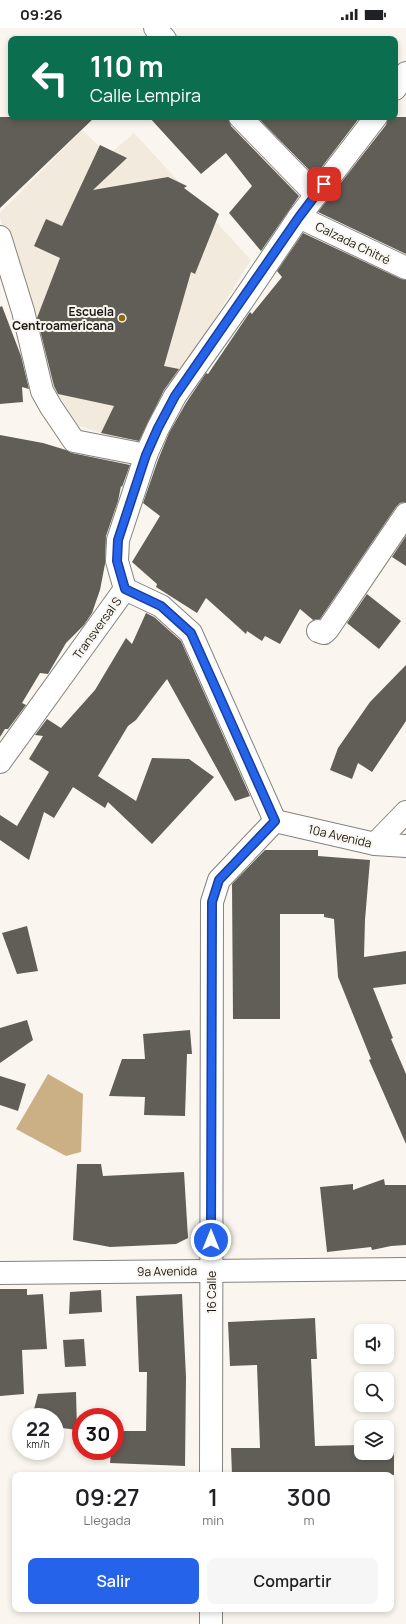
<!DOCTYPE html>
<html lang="es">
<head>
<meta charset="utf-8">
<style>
	body { margin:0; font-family:Manrope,sans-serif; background:#f6f6f6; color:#202124; height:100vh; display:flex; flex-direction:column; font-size:15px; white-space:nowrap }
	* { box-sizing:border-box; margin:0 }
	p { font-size:13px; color:#757577 }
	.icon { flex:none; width:22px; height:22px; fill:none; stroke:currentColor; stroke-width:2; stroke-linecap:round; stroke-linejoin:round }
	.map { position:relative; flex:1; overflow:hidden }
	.sheet { position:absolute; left:12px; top:1444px; width:382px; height:140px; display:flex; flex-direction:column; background:#fff; border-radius:8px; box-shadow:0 2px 6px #0003 }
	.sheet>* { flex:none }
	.guide { position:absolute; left:8px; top:8px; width:390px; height:84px; border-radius:8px; box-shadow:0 2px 6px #0003; background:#0b6e4f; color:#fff; overflow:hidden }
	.fabs { position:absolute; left:354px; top:1296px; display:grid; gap:8px }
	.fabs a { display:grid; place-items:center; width:40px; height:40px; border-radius:8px; background:#fff; box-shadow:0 2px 6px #0003; font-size:20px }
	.speed { position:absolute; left:12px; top:1380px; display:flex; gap:8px; font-size:20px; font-weight:700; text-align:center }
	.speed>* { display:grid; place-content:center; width:52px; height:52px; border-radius:50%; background:#fff; box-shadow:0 2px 6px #0003; line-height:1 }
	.speed small { font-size:10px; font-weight:400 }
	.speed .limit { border:6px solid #d22; background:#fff; color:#111 }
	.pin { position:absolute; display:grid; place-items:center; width:34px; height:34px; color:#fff; margin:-17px; border-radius:8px; box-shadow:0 2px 6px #0006 }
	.me { position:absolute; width:44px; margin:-22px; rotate:0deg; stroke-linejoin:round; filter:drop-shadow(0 0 3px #0008) }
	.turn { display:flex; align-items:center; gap:14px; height:84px; padding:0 16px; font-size:18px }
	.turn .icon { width:52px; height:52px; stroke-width:2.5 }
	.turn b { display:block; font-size:28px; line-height:34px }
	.eta { display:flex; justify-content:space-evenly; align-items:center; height:68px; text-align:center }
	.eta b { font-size:24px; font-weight:600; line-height:28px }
	.cta { display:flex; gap:8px; margin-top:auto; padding:8px 16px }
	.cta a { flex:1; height:46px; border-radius:8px; background:#2563eb; color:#fff; font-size:16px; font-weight:600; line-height:46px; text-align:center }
	.cta a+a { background:#f6f6f6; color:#202124 }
	.status { display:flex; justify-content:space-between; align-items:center; height:28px; padding:0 20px; background:#fff; direction:ltr }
	.status svg { height:11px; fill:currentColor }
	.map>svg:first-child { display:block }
</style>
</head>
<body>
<div class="status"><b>09:26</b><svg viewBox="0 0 49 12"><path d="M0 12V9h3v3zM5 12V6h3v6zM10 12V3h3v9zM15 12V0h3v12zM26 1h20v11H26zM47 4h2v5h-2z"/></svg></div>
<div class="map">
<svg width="406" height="1596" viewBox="0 0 406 1596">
	<rect width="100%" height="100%" fill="#faf6ef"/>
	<path fill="#f2eadd" d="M82,102l27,25 25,-22 117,127 -114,185 -60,-20 -25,-22 -52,-186v-4z"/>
	<path fill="#cbb085" d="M48,1046l35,20 -2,58 -15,4 -50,-27z"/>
	<g fill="#615e58">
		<path d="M0,89h95l-95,91z"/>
		<path d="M149,89h79l3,9 68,70 -38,55 -32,-38 23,-27 -26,-33 -25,21z"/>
		<path d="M257,89h103l-45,59z"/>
		<path d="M388,89h18v137l-88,-42 68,-87z"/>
		<path d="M100,117l27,13 -34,32 75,-13 19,9 -3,2 35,26 -24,60 -4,-2 -27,94 15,3 -15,21 -25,51 -38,-8 13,-27 -56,-12 -4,-8 -17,-68 23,-60 -26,-12 12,-27 16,7z"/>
		<path d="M303,205l98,46 5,1v222l-6,1 -4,4 -76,112 -7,1 -13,-11 -20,35 -15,-8 -3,5 -15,-10 -1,3 -40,-36 -9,15 -41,-26 1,-3 -25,-22 28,-46 -17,-13 15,-43 11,-27 17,-30 20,-30 2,1 42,-62 2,2 30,-37 -5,-6z"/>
		<path d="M2,278l19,50 8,33 -7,-2 1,15 -23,2v-97z"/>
		<path d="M0,407l43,8 23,7 6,3 58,12 -8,22 -1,-1 -3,15 -12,35 -1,28 -5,26 -8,23 -8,12 -18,18 -18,31 -8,-1 -18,30 4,2 -18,24h-3l-5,8z"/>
		<path d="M406,508v30l-14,-9z"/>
		<path d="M367,566l34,27 -22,28 -32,-26z"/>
		<path d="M146,585l8,4 27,24 69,155 -15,5 -68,-122 -31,41 -8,6 -30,50 38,25 16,-43 37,1 25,18 -62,67 -44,-42 -3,6 -32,-21 -19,31 -10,-6 -15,48 -29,-20v-25l17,11 32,-54 -20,-13 14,-23 -8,-1 12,-16 14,9 34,-38 31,-52 6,6z"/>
		<path d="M406,637v56l-34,51 -14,-9 -6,16 -22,-9 8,-22 32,-46z"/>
		<path d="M265,822h53v6l52,4 -5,60 -1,37 42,-6v33l-33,4 20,50 -2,1 15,35v70l-37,-84 2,-1 -33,-82 -4,-58 -10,-2v-3h-44v105h-47l-1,-135z"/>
		<path d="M27,898l11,45 -21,3 -15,-41z"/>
		<path d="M27,992l6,20 -33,23v-35z"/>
		<path d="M190,1002l2,24h-5l-2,62 -41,-1 1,-18 -36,-1 13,-37h23l-2,-25z"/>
		<path d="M0,1048l26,8 -8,27 -18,-6z"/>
		<path d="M77,1136h24l2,12 81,-4 4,66 -12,6 -66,3 -37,-7z"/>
		<path d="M384,1151l1,6h21v60l-15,1 -19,4 -1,-3 -44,5 -7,-65 33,-3v6z"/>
		<path d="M0,1261h27v6l16,-1 4,55 -25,1 2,44 -24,2z"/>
		<path d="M101,1262l1,22 -33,2 1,-22z"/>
		<path d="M182,1266l4,83 -1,89 -75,-3 1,-12h4v-20h31l1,-59h-8l-3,-76z"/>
		<path d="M315,1290l2,41h-6l4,87 46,-1v8h26v-9h7v31h-162l-1,-27h29l-3,-83 -27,1 -2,-44z"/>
		<path d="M84,1311l2,27 -21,1 -2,-27z"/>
		<path d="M76,1364l1,38 -22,-3v-10h-23l6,-23z"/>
	</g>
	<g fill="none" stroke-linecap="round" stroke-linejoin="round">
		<g stroke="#86827d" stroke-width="24">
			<g id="minor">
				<path d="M155,0l10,11"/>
				<path d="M395,61l11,-16"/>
				<path d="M240,89l76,78"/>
				<path d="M299,189l107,51"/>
				<path d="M0,209l23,74 19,80 9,16 23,34 72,14"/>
				<path d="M125,561l36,17 30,27 84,188"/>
				<path d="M318,603l6,2 4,-4 78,-115"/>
				<path d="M0,734l125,-173 -8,-28 1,-21 28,-85 12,-27 17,-32 66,-93 58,-86 77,-100"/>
				<path d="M275,793l100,23 31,2"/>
				<path d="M375,816l31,-32"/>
				<path d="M0,1245l406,-4"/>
				<path d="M211,1447l1,-573 7,-22 56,-59"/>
				<path d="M211,1581v15"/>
			</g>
		</g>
		<use href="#minor" stroke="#fff" stroke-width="22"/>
	</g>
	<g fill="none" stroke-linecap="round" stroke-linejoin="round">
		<g stroke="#184099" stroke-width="10">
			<path id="route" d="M211,1212l1,-338 7,-22 56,-59 -84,-188 -30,-27 -36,-17 -8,-28 1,-21 28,-85 12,-27 17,-32 124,-179 25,-33"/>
		</g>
		<use href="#route" stroke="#2563eb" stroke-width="7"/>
	</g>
	<circle fill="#91670f" stroke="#faf6ef" stroke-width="1.5" cx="122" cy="290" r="4"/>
	<g text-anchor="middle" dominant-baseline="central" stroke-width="4" stroke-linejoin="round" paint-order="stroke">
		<g font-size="12" fill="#1b1a18" stroke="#faf6ef">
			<text transform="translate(353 215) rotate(26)">Calzada Chitré</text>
			<text transform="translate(97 600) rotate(-54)">Transversal S</text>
			<text transform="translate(340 808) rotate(13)">10a Avenida</text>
			<text transform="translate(167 1243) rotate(-1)">9a Avenida</text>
			<text transform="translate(211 1264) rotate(-90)">16 Calle</text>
		</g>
		<g font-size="12" font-weight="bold" fill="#1b1a18" stroke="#faf6ef" text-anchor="end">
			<text x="114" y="283">Escuela<tspan x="114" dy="14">Centroamericana</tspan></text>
		</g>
	</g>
</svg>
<div class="fabs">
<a><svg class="icon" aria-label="sound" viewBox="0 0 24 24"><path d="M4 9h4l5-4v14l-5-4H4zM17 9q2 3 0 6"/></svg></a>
<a><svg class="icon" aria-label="search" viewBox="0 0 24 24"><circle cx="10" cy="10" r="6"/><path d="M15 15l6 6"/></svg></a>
<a><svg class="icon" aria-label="layers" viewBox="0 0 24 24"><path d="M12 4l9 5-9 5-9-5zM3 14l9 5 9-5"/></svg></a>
</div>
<div class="speed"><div>22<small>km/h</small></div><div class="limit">30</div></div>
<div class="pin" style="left:324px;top:156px;background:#d93025"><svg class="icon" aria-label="arrive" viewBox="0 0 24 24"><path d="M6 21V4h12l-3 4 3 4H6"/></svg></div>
<svg class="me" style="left:211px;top:1212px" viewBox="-20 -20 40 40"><circle r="17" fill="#2563eb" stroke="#fff" stroke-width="3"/><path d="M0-11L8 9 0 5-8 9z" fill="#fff"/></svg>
<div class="guide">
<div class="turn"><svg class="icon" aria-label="left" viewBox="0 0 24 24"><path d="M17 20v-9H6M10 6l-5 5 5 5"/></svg><div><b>110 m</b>Calle Lempira</div></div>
</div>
<section class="sheet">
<div class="eta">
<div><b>09:27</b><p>Llegada</p></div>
<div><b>1</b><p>min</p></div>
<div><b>300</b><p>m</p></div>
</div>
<div class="cta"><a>Salir</a><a>Compartir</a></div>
</section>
</div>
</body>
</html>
